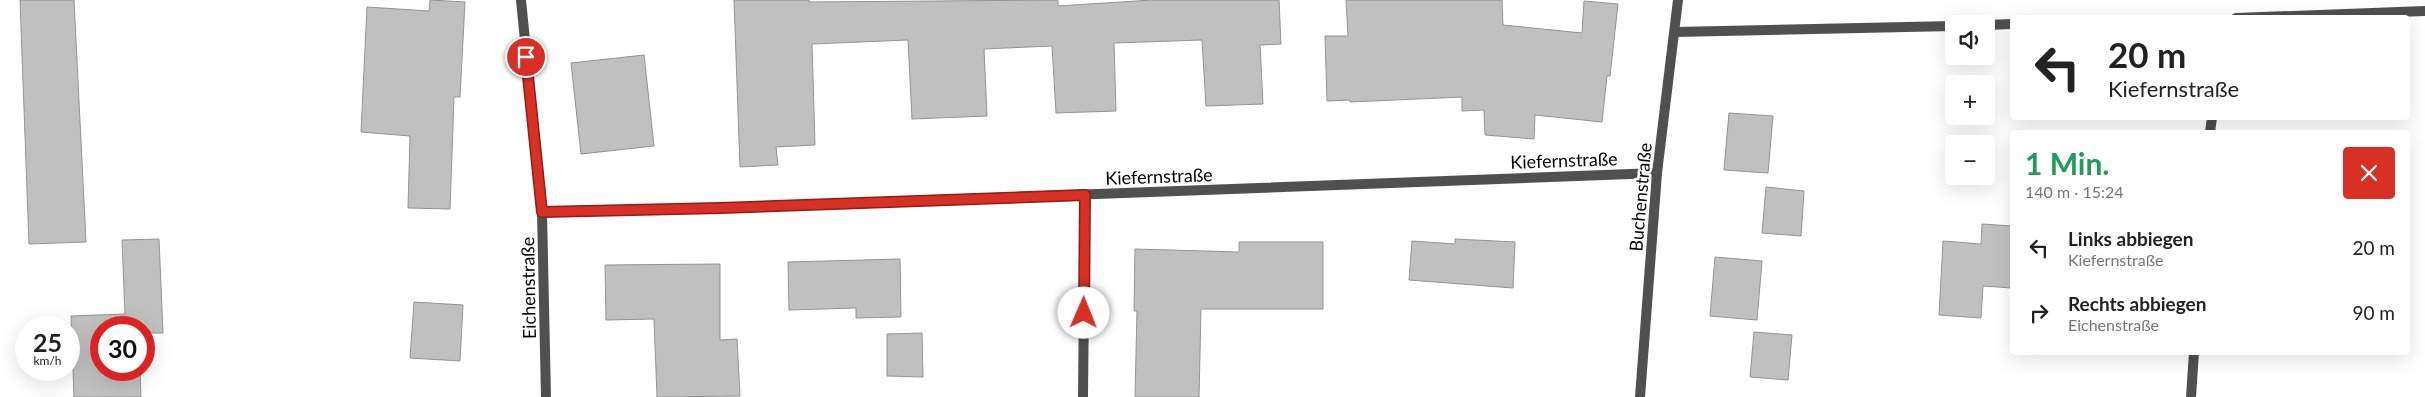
<!DOCTYPE html>
<html lang="de">
<head>
<meta charset="utf-8">
<style>
	body { margin:0; font-family:Lato,sans-serif; background:#f6f6f6; color:#222; height:100vh; display:flex; flex-direction:column; font-size:19px; white-space:nowrap }
	* { box-sizing:border-box; margin:0 }
	p { font-size:16px; color:#767676 }
	.icon { flex:none; width:28px; height:28px; fill:none; stroke:currentColor; stroke-width:2; stroke-linecap:round; stroke-linejoin:round }
	.map { position:relative; flex:1; overflow:hidden }
	.drawer { position:absolute; left:2010px; top:130px; width:400px; height:225px; display:flex; flex-direction:column; background:#fff; border-radius:5px; box-shadow:0 5px 20px #0002 }
	.drawer>* { flex:none }
	.banner { position:absolute; left:2010px; top:15px; width:400px; height:105px; border-radius:5px; box-shadow:0 5px 20px #0002; background:#fff; color:#222; overflow:hidden }
	.controls { position:absolute; left:1945px; top:15px; display:grid; gap:10px }
	.controls a { display:grid; place-items:center; width:50px; height:50px; border-radius:5px; background:#fff; box-shadow:0 5px 20px #0002; font-size:25px }
	.speed { position:absolute; left:15px; top:316px; display:flex; gap:10px; font-size:25px; font-weight:700; text-align:center }
	.speed>* { display:grid; place-content:center; width:65px; height:65px; border-radius:50%; background:#fff; box-shadow:0 5px 20px #0002; line-height:1 }
	.speed small { font-size:12px; font-weight:400 }
	.speed .limit { border:8px solid #d22; background:#fff; color:#111 }
	.pin { position:absolute; display:grid; place-items:center; width:42px; height:42px; color:#fff; margin:-21px; border:2px solid #fff; border-radius:50%; box-shadow:0 1px 5px #0007 }
	.me { position:absolute; width:55px; margin:-28px; rotate:1deg; stroke-linejoin:round; filter:drop-shadow(0 0 4px #0008) }
	.turn { display:flex; align-items:center; gap:18px; height:105px; padding:0 15px; font-size:22px }
	.turn .icon { width:65px; height:65px; stroke-width:2.5 }
	.turn b { display:block; font-size:35px; line-height:42px }
	.round { display:grid; place-items:center; flex:none; width:52px; height:52px; border-radius:5px; background:#f6f6f6 }
	.overview { display:flex; align-items:center; justify-content:space-between; height:85px; padding:0 15px }
	h1 { font-size:30px; font-weight:700; line-height:38px; color:#1e9e55 }
	ul { padding:0; list-style:none }
	li { display:flex; align-items:center; gap:15px; height:65px; padding:0 15px }
	li div { flex:1 }
	li b { display:block; font-size:19px }
	li em { font-style:normal }
	.map>svg:first-child { display:block }
</style>
</head>
<body>
<div class="map">
<svg width="2425" height="397" viewBox="0 0 2425 397">
	<rect width="100%" height="100%" fill="#fff"/>
	<g fill="#c0c0c0" stroke="#949494">
		<path d="M20,0h54l12,242 -57,2z"/>
		<path d="M430,0l35,2 -5,95h-6l-4,112 -42,-1 2,-72 -49,-4 6,-125 62,4z"/>
		<path d="M734,0h75v2l249,-2v6l94,-6h127l2,44 -21,1 3,59 -57,2 -4,-66 -88,3 2,68 -60,2 -4,-67 -68,3 3,67 -75,3 -4,-79 -96,4 3,101 -39,2 2,18 -38,2z"/>
		<path d="M1346,0h156l1,25 79,8 2,-32 34,3 -8,72h-3l-5,46 -67,-7 -1,24 -49,-4 -1,-25 -22,1v-14l-112,5v-2l-23,1 -2,-65h23z"/>
		<path d="M644,55l10,91 -73,8 -10,-91z"/>
		<path d="M1729,113l44,3 -5,57 -44,-3z"/>
		<path d="M1766,187l38,4 -3,45 -39,-3z"/>
		<path d="M1982,224l30,2v62l-29,-2 -2,32 -42,-3 4,-74 38,3z"/>
		<path d="M159,239l4,94h-19v-5h-43v42h39l1,27h-67l-3,-81 54,-2 -3,-74z"/>
		<path d="M1455,239l60,3 -2,46 -104,-8 3,-39 43,3z"/>
		<path d="M1239,242h84v67h-122l-2,88h-64l2,-86h-3l1,-62 104,3z"/>
		<path d="M1715,257l47,4 -5,59 -47,-4z"/>
		<path d="M900,259l1,58 -45,1v-10l-67,2 -1,-48z"/>
		<path d="M720,264v76l17,-1 3,57 -83,1 -3,-78 -48,1 -1,-55z"/>
		<path d="M414,302l49,3 -3,56 -50,-3z"/>
		<path d="M1754,332l38,3 -4,45 -38,-3z"/>
		<path d="M922,333l1,44 -36,-1v-42z"/>
	</g>
	<g fill="none" stroke-linecap="round" stroke-linejoin="round">
		<g stroke="#505050" stroke-width="10">
			<path d="M521,0l21,212 4,185"/>
			<path d="M2236,18l189,-7"/>
			<path d="M1986,25l26,-1"/>
			<path d="M1675,32l279,-6"/>
			<path d="M2210,132l2,-14"/>
			<path d="M542,212l179,-4 936,-35"/>
			<path d="M1083,397l2,-202"/>
			<path d="M1640,397l17,-224 21,-173"/>
			<path d="M2191,397l3,-45"/>
		</g>
	</g>
	<g fill="none" stroke-linecap="round" stroke-linejoin="round">
		<g stroke="#8d1f18" stroke-width="12">
			<path id="route" d="M526,57l16,155 179,-4 364,-13 -1,118"/>
		</g>
		<use href="#route" stroke="#d93025" stroke-width="9"/>
	</g>
	<g text-anchor="middle" dominant-baseline="central" stroke-width="5" stroke-linejoin="round" paint-order="stroke">
		<g font-size="18" fill="#000" stroke="#fff">
			<text transform="translate(1564 160) rotate(-2)">Kiefernstraße</text>
			<text transform="translate(1159 176) rotate(-2)">Kiefernstraße</text>
			<text transform="translate(1640 197) rotate(-85)">Buchenstraße</text>
			<text transform="translate(528 288) rotate(-91)">Eichenstraße</text>
		</g>
	</g>
</svg>
<div class="controls">
<a><svg class="icon" aria-label="sound" viewBox="0 0 24 24"><path d="M4 9h4l5-4v14l-5-4H4zM17 9q2 3 0 6"/></svg></a>
<a>+</a>
<a>−</a>
</div>
<div class="speed"><div>25<small>km/h</small></div><div class="limit">30</div></div>
<div class="pin" style="left:526px;top:57px;background:#d93025"><svg class="icon" aria-label="arrive" viewBox="0 0 24 24"><path d="M6 21V4h12l-3 4 3 4H6"/></svg></div>
<svg class="me" style="left:1084px;top:313px" viewBox="-20 -20 40 40"><circle r="19" fill="#fff"/><path d="M0-13L10 11 0 6-10 11z" fill="#d93025"/></svg>
<div class="banner">
<div class="turn"><svg class="icon" aria-label="left" viewBox="0 0 24 24"><path d="M17 20v-9H6M10 6l-5 5 5 5"/></svg><div><b>20 m</b>Kiefernstraße</div></div>
</div>
<section class="drawer">
<div class="overview"><div><h1>1 Min.</h1><p>140 m · 15:24</p></div><a class="round" style="background:#d93025;color:#fff"><svg class="icon" aria-label="close" viewBox="0 0 24 24"><path d="M6 6l12 12M18 6L6 18"/></svg></a></div>
<ul>
<li><svg class="icon" aria-label="left" viewBox="0 0 24 24"><path d="M17 20v-9H6M10 6l-5 5 5 5"/></svg><div><b>Links abbiegen</b><p>Kiefernstraße</p></div><em>20 m</em></li>
<li><svg class="icon" aria-label="right" viewBox="0 0 24 24"><path d="M7 20v-9h11M14 6l5 5-5 5"/></svg><div><b>Rechts abbiegen</b><p>Eichenstraße</p></div><em>90 m</em></li>
</ul>
</section>
</div>
</body>
</html>
